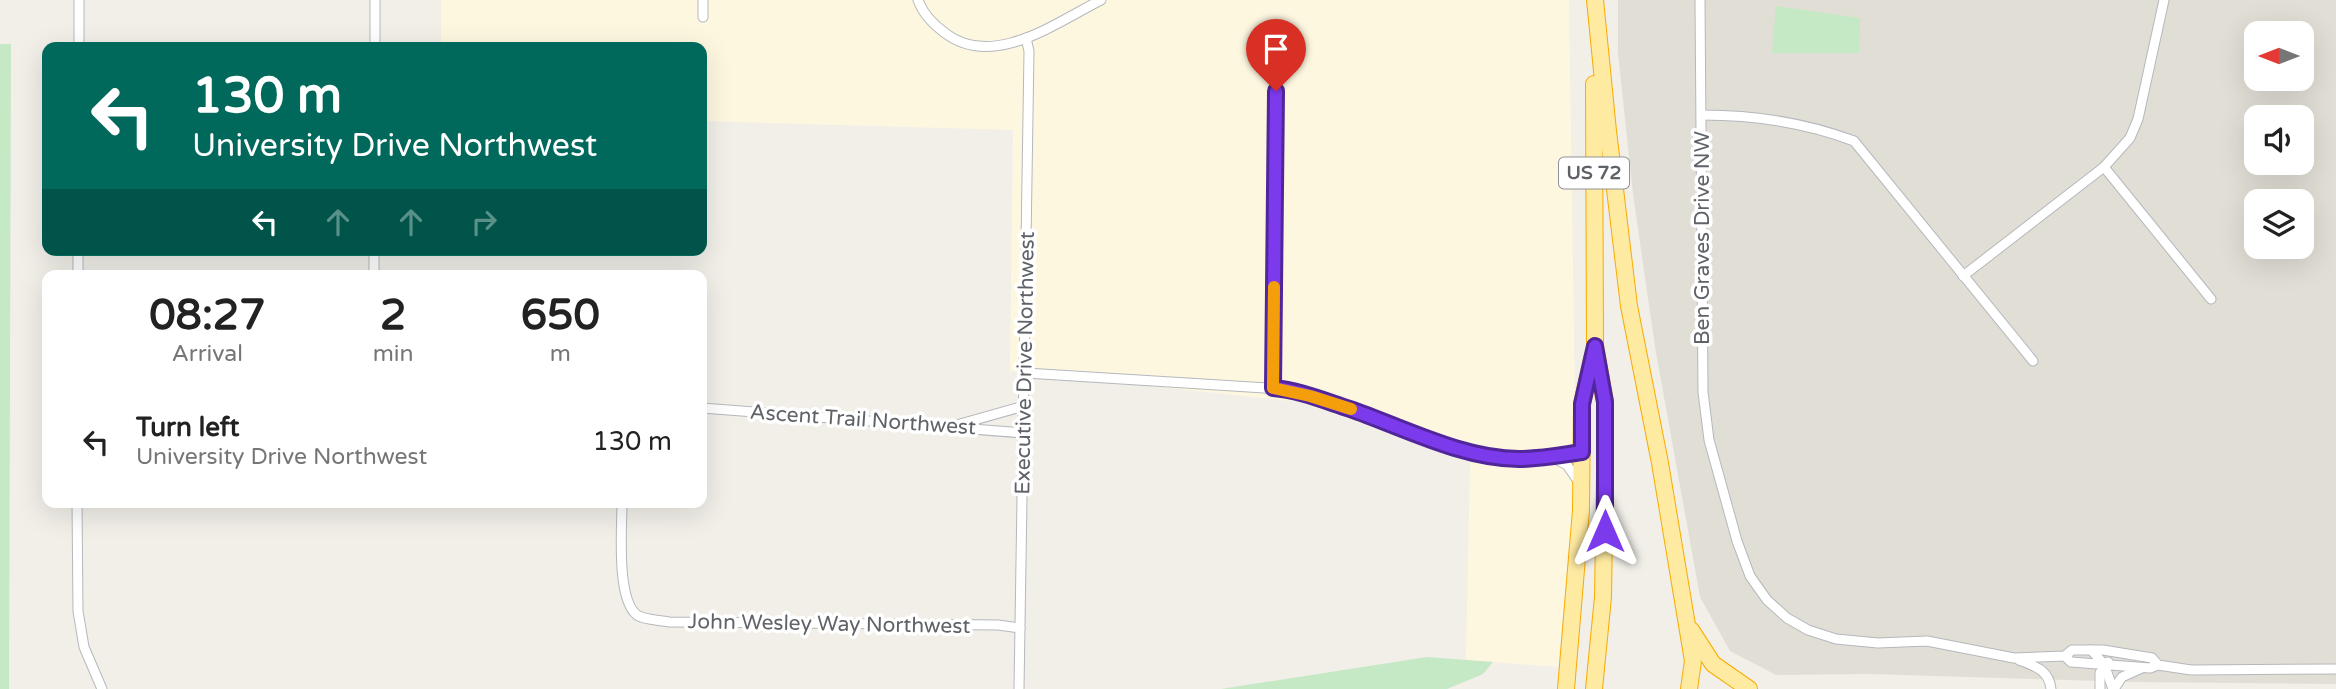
<!DOCTYPE html>
<html lang="en">
<head>
<meta charset="utf-8">
<style>
	body { margin:0; font-family:"Varela Round",sans-serif; background:#f6f6f6; color:#222; height:100vh; display:flex; flex-direction:column; font-size:26px; white-space:nowrap }
	* { box-sizing:border-box; margin:0 }
	p { font-size:23px; color:#767676 }
	.icon { flex:none; width:38px; height:38px; fill:none; stroke:currentColor; stroke-width:2; stroke-linecap:round; stroke-linejoin:round }
	.map { position:relative; flex:1; overflow:hidden }
	.drawer { position:absolute; left:42px; top:270px; width:665px; height:238px; display:flex; flex-direction:column; background:#fff; border-radius:14px; box-shadow:0 7px 28px #0002 }
	.drawer>* { flex:none }
	.banner { position:absolute; left:42px; top:42px; width:665px; height:214px; border-radius:14px; box-shadow:0 7px 28px #0002; background:#00695c; color:#fff; overflow:hidden }
	.needle { width:46px; rotate:270deg }
	.buttons { position:absolute; left:2244px; top:21px; display:grid; gap:14px }
	.buttons a { display:grid; place-items:center; width:70px; height:70px; border-radius:14px; background:#fff; box-shadow:0 7px 28px #0002; font-size:35px }
	.pin { position:absolute; display:grid; place-items:center; width:60px; height:60px; color:#fff; margin:-72px -30px; border-radius:50% 50% 50% 0; rotate:-45deg; box-shadow:0 0 7px #0007 }
	.pin .icon { rotate:45deg }
	.me { position:absolute; width:77px; margin:-38px; rotate:0deg; stroke-linejoin:round; filter:drop-shadow(0 0 5px #0008) }
	.turn { display:flex; align-items:center; gap:24px; height:147px; padding:0 35px; font-size:32px }
	.turn .icon { width:91px; height:91px; stroke-width:2.5 }
	.turn b { display:block; font-size:49px; line-height:60px }
	.lanes { display:flex; align-items:center; height:66px; padding:0 35px; background:#0003; justify-content:center; gap:35px; direction:ltr }
	.lanes .off { opacity:.35 }
	.eta { display:flex; justify-content:space-evenly; align-items:center; height:119px; text-align:center }
	.eta b { font-size:42px; font-weight:700; line-height:49px }
	ul { padding:0; list-style:none }
	li { display:flex; align-items:center; gap:21px; height:105px; padding:0 35px }
	li div { flex:1 }
	li b { display:block; font-size:26px }
	li em { font-style:normal }
	.map>svg:first-child { display:block }
</style>
</head>
<body>
<div class="map">
<svg width="2336" height="689" viewBox="0 0 2336 689">
	<rect width="100%" height="100%" fill="#f1efe8"/>
	<path fill="#fef7e0" d="M441,0h1128l7,475 -18,192 -92,-7 4,-199 -170,-59 -290,-31 3,-241 -311,-9v-74h-261z"/>
	<path fill="#e1ded6" fill-rule="evenodd" d="M1618,0h718v684l-201,-2 -267,-8 -92,1 -46,-24 -30,-54 -45,-250 -22,-153 -15,-141zM2256,33h45v46h-45zM2256,117h45v46h-45zM2256,201h45v46h-45z"/>
	<g fill="#c5e8c5">
		<path d="M1776,6l84,12 -1,35h-87z"/>
		<path d="M0,44h11l-2,645h-9z"/>
		<path d="M1427,657l66,5 -10,12 -36,15h-226z"/>
	</g>
	<g fill="none" stroke-linecap="round" stroke-linejoin="round">
		<g stroke="#b5b8bc" stroke-width="11">
			<g id="minor">
				<path d="M703,0v17"/>
				<path d="M918,0c5,14 16,25 27,33 48,37 112,-11 156,-33"/>
				<path d="M1700,0l3,392 6,48 28,101 13,35 17,24 20,18 21,12 28,9 42,4 49,-2 87,17 51,-2 7,-6h31l49,8 6,7"/>
				<path d="M79,47v-47"/>
				<path d="M375,47v-47"/>
				<path d="M1702,115c51,0 104,8 152,26l179,220"/>
				<path d="M2104,167l107,132"/>
				<path d="M78,275v-25"/>
				<path d="M374,275v-25"/>
				<path d="M1963,276l141,-109 26,-29 8,-19 26,-119"/>
				<path d="M1026,373l256,16c45,11 89,27 133,43 26,10 53,22 82,25 29,4 57,0 85,-6"/>
				<path d="M1273,388l3,-297"/>
				<path d="M702,408l321,25"/>
				<path d="M953,426l71,-20"/>
				<path d="M1552,457l15,8 11,16"/>
				<path d="M77,502l1,109 6,36 18,42"/>
				<path d="M622,502c0,26 -6,97 15,113 7,5 22,5 32,7l329,3 22,3"/>
				<path d="M2091,650l13,14 9,25"/>
				<path d="M2065,656l6,6 79,6 8,-3 33,5 145,-1"/>
				<path d="M2019,660c16,6 30,10 32,29"/>
				<path d="M1019,689l10,-638 -3,-13"/>
				<path d="M2100,689v-16l8,-11"/>
				<path d="M2114,689l8,-12 20,-9"/>
			</g>
		</g>
		<g stroke="#f9ab00" stroke-width="18">
			<g id="trunk">
				<path d="M1595,0l13,131 21,175 31,157 33,198 -4,28"/>
				<path d="M1594,84l1,262 10,56v72l-2,123 -9,92"/>
				<path d="M1691,630l22,34 36,25"/>
				<path d="M1566,689l15,-179 1,-106 11,-49"/>
			</g>
		</g>
		<use href="#minor" stroke="#fff" stroke-width="9"/>
		<use href="#trunk" stroke="#feeaa1" stroke-width="16"/>
	</g>
	<g fill="none" stroke-linecap="round" stroke-linejoin="round">
		<g stroke="#51269a" stroke-width="18">
			<path id="route" d="M1276,91l-3,297c26,2 52,13 77,21 52,18 113,50 169,50 21,0 42,-4 63,-7v-48l13,-58 10,56v129"/>
		</g>
		<use href="#route" stroke="#7c3aed" stroke-width="12"/>
		<path stroke="#f59e0b" stroke-width="12" d="M1274,287l-1,101 37,8 41,13"/>
	</g>
	<g text-anchor="middle" dominant-baseline="central" stroke-width="7" stroke-linejoin="round" paint-order="stroke">
		<rect fill="#fff" stroke="#8f9295" stroke-width="2" x="1559" y="157.5" width="70" height="31" rx="5"/>
		<g font-size="19" font-weight="bold" fill="#5f6368">
			<text x="1594" y="173">US 72</text>
		</g>
		<g font-size="21" fill="#5f6368" stroke="#fff">
			<text transform="translate(1702 238) rotate(-90)">Ben Graves Drive NW</text>
			<text transform="translate(1025 363) rotate(-89)">Executive Drive Northwest</text>
			<text transform="translate(863 420) rotate(4)">Ascent Trail Northwest</text>
			<text transform="translate(829 624) rotate(1)">John Wesley Way Northwest</text>
		</g>
	</g>
</svg>
<div class="buttons">
<a><svg class="needle" viewBox="-14 -14 28 28"><path d="M0-13l5 13h-10z" fill="#e53935"/><path d="M0 13l5-13h-10z" fill="#767676"/></svg></a>
<a><svg class="icon" aria-label="sound" viewBox="0 0 24 24"><path d="M4 9h4l5-4v14l-5-4H4zM17 9q2 3 0 6"/></svg></a>
<a><svg class="icon" aria-label="layers" viewBox="0 0 24 24"><path d="M12 4l9 5-9 5-9-5zM3 14l9 5 9-5"/></svg></a>
</div>
<div class="pin" style="left:1276px;top:91px;background:#d93025"><svg class="icon" aria-label="arrive" viewBox="0 0 24 24"><path d="M6 21V4h12l-3 4 3 4H6"/></svg></div>
<svg class="me" style="left:1605px;top:531px" viewBox="-20 -20 40 40"><path d="M0-17L14 15 0 8-14 15z" fill="#7c3aed" stroke="#fff" stroke-width="4"/></svg>
<div class="banner">
<div class="turn"><svg class="icon" aria-label="left" viewBox="0 0 24 24"><path d="M17 20v-9H6M10 6l-5 5 5 5"/></svg><div><b>130 m</b>University Drive Northwest</div></div>
<div class="lanes"><svg class="icon" aria-label="left" viewBox="0 0 24 24"><path d="M17 20v-9H6M10 6l-5 5 5 5"/></svg><svg class="icon off" aria-label="ahead" viewBox="0 0 24 24"><path d="M12 20V5M6 11l6-6 6 6"/></svg><svg class="icon off" aria-label="ahead" viewBox="0 0 24 24"><path d="M12 20V5M6 11l6-6 6 6"/></svg><svg class="icon off" aria-label="right" viewBox="0 0 24 24"><path d="M7 20v-9h11M14 6l5 5-5 5"/></svg></div>
</div>
<section class="drawer">
<div class="eta">
<div><b>08:27</b><p>Arrival</p></div>
<div><b>2</b><p>min</p></div>
<div><b>650</b><p>m</p></div>
</div>
<ul>
<li><svg class="icon" aria-label="left" viewBox="0 0 24 24"><path d="M17 20v-9H6M10 6l-5 5 5 5"/></svg><div><b>Turn left</b><p>University Drive Northwest</p></div><em>130 m</em></li>
</ul>
</section>
</div>
</body>
</html>
